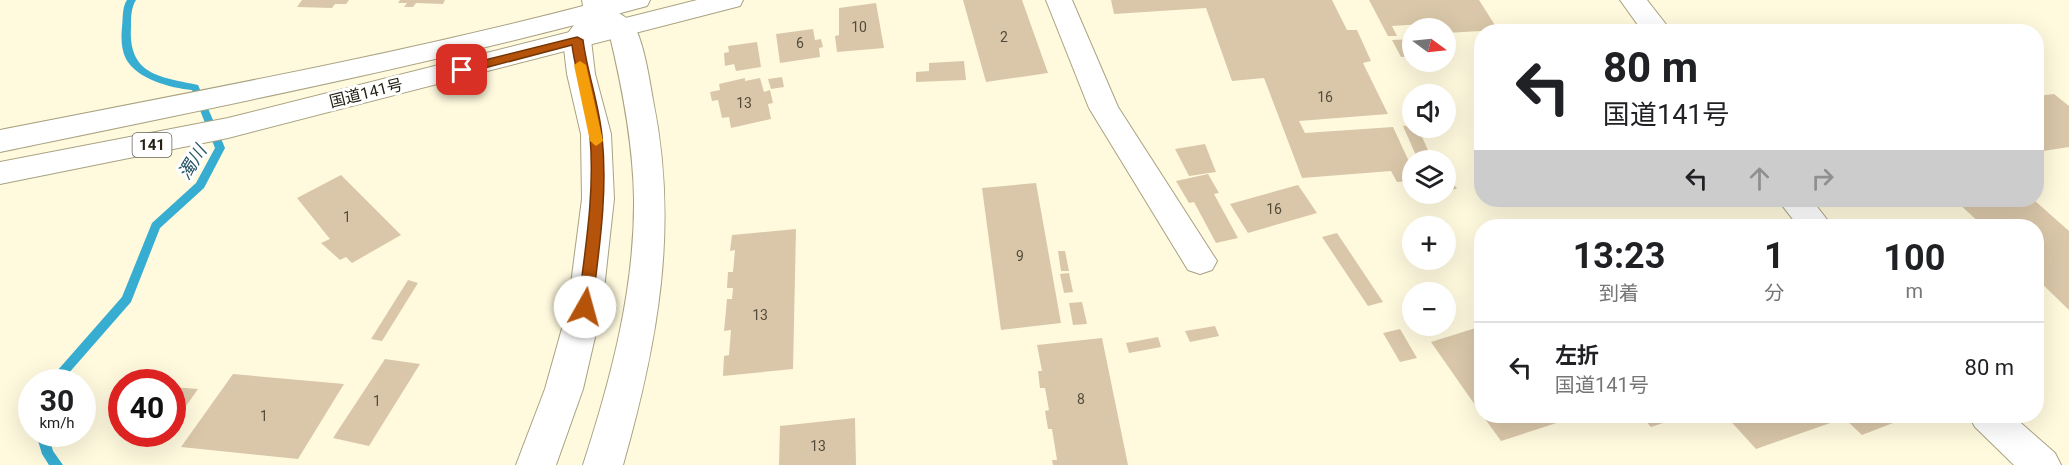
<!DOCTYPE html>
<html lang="ja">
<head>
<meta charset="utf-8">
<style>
	body { margin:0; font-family:Roboto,"Noto Sans JP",sans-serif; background:#f6f6f6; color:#202124; height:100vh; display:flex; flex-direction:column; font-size:22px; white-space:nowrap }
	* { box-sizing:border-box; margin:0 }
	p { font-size:20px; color:#757577 }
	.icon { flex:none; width:33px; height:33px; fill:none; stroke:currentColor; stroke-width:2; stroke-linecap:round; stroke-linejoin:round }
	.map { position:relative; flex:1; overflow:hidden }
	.side { position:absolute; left:1474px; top:219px; width:570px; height:204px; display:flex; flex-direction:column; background:#fff; border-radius:24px; box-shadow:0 6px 24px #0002 }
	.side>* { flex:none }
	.top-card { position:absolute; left:1474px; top:24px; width:570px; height:183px; border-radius:24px; box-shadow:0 6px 24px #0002; background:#fff; color:#202124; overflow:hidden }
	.needle { width:39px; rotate:105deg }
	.tools { position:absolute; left:1402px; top:18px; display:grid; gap:12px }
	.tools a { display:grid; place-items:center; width:54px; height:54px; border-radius:50%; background:#fff; box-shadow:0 6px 24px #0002; font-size:30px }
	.speed { position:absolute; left:18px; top:369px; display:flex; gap:12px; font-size:30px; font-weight:700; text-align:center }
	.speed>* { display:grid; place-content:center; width:78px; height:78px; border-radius:50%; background:#fff; box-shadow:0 6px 24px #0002; line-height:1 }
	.speed small { font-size:15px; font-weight:400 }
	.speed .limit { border:9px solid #d22; background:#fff; color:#111 }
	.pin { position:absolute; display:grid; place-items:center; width:51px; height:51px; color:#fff; margin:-26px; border-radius:12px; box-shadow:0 3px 9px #0006 }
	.me { position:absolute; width:66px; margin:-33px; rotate:7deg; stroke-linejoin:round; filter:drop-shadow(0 0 4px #0008) }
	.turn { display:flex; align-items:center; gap:21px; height:126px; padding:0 30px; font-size:27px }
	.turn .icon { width:78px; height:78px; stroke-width:2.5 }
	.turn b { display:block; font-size:42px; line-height:51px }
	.lanes { display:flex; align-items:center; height:57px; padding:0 30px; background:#0003; justify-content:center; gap:30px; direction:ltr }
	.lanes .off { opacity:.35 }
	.eta { display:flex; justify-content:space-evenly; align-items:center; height:102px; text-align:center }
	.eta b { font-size:36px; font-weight:700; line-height:42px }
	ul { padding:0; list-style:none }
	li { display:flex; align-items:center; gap:18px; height:90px; padding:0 30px; border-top:2px solid #e0e0e0 }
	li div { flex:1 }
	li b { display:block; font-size:22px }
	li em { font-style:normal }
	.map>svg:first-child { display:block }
</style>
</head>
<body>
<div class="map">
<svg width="2069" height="465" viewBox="0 0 2069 465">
	<rect width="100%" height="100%" fill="#fffade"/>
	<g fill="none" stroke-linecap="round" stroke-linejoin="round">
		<g fill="#36add1" fill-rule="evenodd">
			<path d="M127,0h9c-5,8 -5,17 -5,27 -3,48 29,50 67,58l27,63 -21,40 -44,40 -29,74 -70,80h-13l2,-3 72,-82 30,-74 44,-40 19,-35 -23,-58c-22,-2 -55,-11 -66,-31 -5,-10 -5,-22 -4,-32 1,-9 0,-20 5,-27z"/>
			<path d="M36,434h12l5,17 10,14h-14l-7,-11z"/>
		</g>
	</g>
	<g fill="#dac7a9">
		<path d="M302,0h47l-3,4h-11l-3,4 -35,-1z"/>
		<path d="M400,0h45l-2,4 -27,-1 -3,4h-9l3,-4h-9z"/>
		<path d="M963,0h59l26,73 -62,9z"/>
		<path d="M1111,0h221l15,30h10l14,31 -8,2 25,51 -89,7 6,12 88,-6 20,43v11l-16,1 -6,-11 -89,7 -38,-100 -32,3 -26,-73 -92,6z"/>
		<path d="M1369,0h110l19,30 -52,3v-5h-20l-3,-4 -31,2 5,10h-9z"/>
		<path d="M876,3l8,45 -47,4 -2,-16 4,-1v-27z"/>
		<path d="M813,29l2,11 6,-1 2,8 -4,1 1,9 -40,6 -4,-29z"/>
		<path d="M1413,39v17l-12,1 -9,-17z"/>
		<path d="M757,42l4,25 -25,4 -2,-7 -9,2 -1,-13 5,-1 -1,-6z"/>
		<path d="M964,61l2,19 -50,2v-10l13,-1v-8z"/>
		<path d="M782,77l2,10 -13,2 -3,-10z"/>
		<path d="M745,78v3l15,-3 4,14 6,-2 3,13 -5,1 3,15 -40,9 -2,-11 -7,1 -4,-18 -6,1 -2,-9 10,-2 -1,-6z"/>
		<path d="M2054,94l15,12v41l-32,5v-56z"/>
		<path d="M1413,125l5,3 14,31 -14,1 -15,-34z"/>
		<path d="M1205,144l11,28 -27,4 -14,-27z"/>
		<path d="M1446,172l11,17 -11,1z"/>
		<path d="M1208,174l11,19 -5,1 24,44 -22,5 -22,-41 -5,1 -13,-22z"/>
		<path d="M341,175l60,60 -49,28 -6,-6 -6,3 -19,-17 9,-4 -33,-41z"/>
		<path d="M1036,183l25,140 -60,7 -19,-142z"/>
		<path d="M1298,185l19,28 -69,20 -18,-29z"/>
		<path d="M1955,200h79l35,31v79l-32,-31v-53h-54z"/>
		<path d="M796,229l-3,140 -70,7 1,-20 5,-1 2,-25 -7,1 3,-32h5l1,-11h-6l1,-16h5l2,-22 -5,1 2,-16z"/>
		<path d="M1337,233l46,69 -15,4 -46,-69z"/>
		<path d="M1058,251h7l4,20h-8z"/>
		<path d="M1069,273l4,19 -9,1 -4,-19z"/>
		<path d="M408,280l10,3 -36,58 -11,-2z"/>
		<path d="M1082,302l5,22 -14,1 -4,-22z"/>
		<path d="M1215,326l4,10 -29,6 -5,-11z"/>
		<path d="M1482,326v89l-51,-73z"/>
		<path d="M1400,329l17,29 -17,4 -17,-29z"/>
		<path d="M1158,337l3,10 -32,6 -3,-10z"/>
		<path d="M1102,338l26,127h-75l-1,-5h5l-5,-31h-4l-3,-18 4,-1 -4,-22h-5l-2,-17h4l-5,-26z"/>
		<path d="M385,359l35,5 -51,82 -36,-8z"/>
		<path d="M233,374l111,10 -46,75 -117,-12z"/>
		<path d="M172,387l26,2 -26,37z"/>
		<path d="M1483,416h95l-77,25z"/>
		<path d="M1641,416h43l-33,11z"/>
		<path d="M1726,416h105l5,5 -80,28z"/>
		<path d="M1842,416h69l-49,19z"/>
		<path d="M855,418l1,47h-77l1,-39z"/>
		<path d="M129,434h38l-3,5 -36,-3z"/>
	</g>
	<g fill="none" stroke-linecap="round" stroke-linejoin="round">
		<g stroke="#a8a281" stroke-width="2">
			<g id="minor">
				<path d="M582,0h26c4,14 22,15 28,29 9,21 13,48 17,71 26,127 5,242 -30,365h-40c28,-86 52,-176 51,-267 -1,-56 -12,-112 -25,-166l-8,-6 -10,14 4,34 16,60 3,65 -12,108 -19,82 -27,76h-40l29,-76 23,-82 14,-108 -1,-65 -14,-60 -4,-34 21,-29z"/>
				<path d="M1046,0h26l46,107 99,154 -5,9 -12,4 -12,-4 -99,-162z"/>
				<path d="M1620,0h27l25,32h-29z"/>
				<path d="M1778,200h34l20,26h-34z"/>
				<path d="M1969,416h44l42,37 6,12h-47l-39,-38z"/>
			</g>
		</g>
		<g stroke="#a8a281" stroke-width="2">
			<g id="highway">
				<path d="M606,0h44l-3,6c-214,58 -430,101 -647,146v-22c203,-40 406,-77 606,-130z"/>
				<path d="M697,0h46l-3,6 -512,132 -228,46v-22l228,-44z"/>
			</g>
		</g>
		<use href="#minor" fill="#fff" fill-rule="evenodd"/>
		<use href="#highway" fill="#fff" fill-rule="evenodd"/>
	</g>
	<path fill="#b45309" stroke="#753606" stroke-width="1.5" d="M577,37l6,3c4,32 16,64 19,96 6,57 -3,114 -10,171l-7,5 -7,-5c7,-57 17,-113 12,-171 -3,-30 -14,-60 -18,-91l-110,29 -6,-4 1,-3z"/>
	<path fill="#f59e0b" d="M580,61l6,4 17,76 -7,5 -6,-5 -16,-76z"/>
	<g text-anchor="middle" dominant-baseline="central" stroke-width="6" stroke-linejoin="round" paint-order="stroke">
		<g font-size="14" fill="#524b3a">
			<text x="859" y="27">10</text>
			<text x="1004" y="37">2</text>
			<text x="800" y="43">6</text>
			<text x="1325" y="97">16</text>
			<text x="744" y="103">13</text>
			<text x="1274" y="209">16</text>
			<text x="347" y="217">1</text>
			<text x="1020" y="256">9</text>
			<text x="760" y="315">13</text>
			<text x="1081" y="399">8</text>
			<text x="377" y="401">1</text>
			<text x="264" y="416">1</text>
			<text x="818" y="446">13</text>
		</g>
		<rect fill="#fff" stroke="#66645b" stroke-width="1.5" x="132.5" y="133" width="39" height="24" rx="4.5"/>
		<g font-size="15" font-weight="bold" fill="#252215">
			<text x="152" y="145">141</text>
		</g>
		<g font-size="16" fill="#252215" stroke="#fff">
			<text transform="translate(366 93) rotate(-14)">国道141号</text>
		</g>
		<g font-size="18" font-style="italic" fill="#245363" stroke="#fff">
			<text transform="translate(192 162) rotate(-58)">濁川</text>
		</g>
	</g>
</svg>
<div class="tools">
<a><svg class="needle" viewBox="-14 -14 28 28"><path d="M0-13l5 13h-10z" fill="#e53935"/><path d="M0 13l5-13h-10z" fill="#757577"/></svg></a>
<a><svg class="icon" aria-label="sound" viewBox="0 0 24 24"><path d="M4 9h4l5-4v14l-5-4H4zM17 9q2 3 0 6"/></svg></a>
<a><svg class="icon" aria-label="layers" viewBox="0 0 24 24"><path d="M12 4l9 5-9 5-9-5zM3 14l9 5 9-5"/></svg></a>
<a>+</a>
<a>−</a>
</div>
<div class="speed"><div>30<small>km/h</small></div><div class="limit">40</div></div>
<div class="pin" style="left:462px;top:70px;background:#d93025"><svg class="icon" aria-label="arrive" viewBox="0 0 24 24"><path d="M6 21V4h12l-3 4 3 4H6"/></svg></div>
<svg class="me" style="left:585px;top:307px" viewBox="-20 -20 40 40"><circle r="19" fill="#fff"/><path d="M0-13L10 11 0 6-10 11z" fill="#b45309"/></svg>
<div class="top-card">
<div class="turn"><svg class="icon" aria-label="left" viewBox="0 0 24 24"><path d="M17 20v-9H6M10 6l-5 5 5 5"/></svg><div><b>80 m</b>国道141号</div></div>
<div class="lanes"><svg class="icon" aria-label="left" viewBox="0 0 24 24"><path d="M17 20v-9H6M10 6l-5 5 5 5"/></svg><svg class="icon off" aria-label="ahead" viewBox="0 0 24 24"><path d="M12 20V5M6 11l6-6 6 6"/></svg><svg class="icon off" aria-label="right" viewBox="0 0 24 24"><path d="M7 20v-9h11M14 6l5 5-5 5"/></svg></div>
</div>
<section class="side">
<div class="eta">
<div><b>13:23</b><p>到着</p></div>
<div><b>1</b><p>分</p></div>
<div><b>100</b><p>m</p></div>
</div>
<ul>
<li><svg class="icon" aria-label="left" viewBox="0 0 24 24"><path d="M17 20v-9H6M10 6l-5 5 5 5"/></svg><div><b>左折</b><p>国道141号</p></div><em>80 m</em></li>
</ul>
</section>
</div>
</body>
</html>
